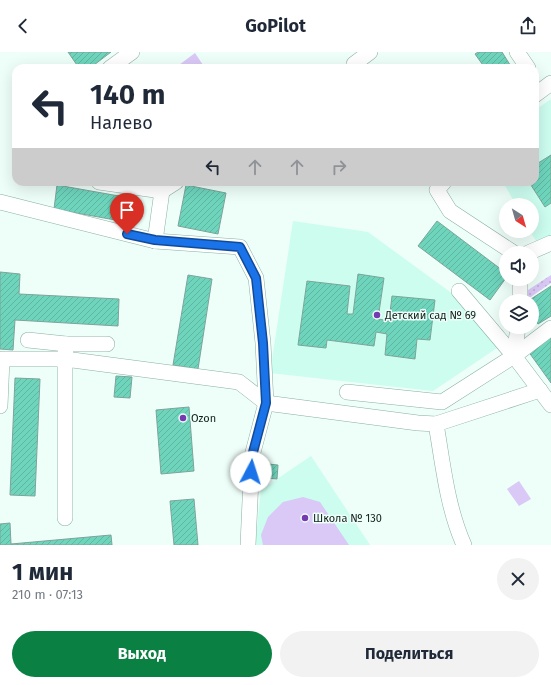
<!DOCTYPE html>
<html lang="ru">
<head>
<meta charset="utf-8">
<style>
	body { margin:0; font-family:"Fira Sans",sans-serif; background:#f2f2f3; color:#1f2937; height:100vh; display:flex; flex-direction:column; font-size:15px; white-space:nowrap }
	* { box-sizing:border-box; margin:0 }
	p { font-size:13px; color:#747a83 }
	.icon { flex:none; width:22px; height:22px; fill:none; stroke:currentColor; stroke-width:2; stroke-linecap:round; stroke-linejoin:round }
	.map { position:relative; height:493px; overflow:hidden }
	.panel { display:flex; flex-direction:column; background:#fff; flex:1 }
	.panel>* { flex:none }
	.guide { position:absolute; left:12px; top:12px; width:527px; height:122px; border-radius:12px; box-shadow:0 4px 16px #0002; background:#fff; color:#1f2937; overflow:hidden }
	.needle { width:26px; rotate:143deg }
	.controls { position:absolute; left:499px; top:146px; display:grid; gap:8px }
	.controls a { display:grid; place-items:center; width:40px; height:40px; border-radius:50%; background:#fff; box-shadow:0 4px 16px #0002; font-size:20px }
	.pin { position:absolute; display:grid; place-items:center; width:34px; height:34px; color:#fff; margin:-41px -17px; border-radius:50% 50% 50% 0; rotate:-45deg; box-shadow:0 0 4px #0007 }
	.pin .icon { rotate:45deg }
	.me { position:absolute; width:44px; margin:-22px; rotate:5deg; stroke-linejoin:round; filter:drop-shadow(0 0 3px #0008) }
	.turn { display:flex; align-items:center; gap:14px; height:84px; padding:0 12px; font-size:18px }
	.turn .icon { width:52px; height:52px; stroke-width:2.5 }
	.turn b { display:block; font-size:28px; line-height:34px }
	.lanes { display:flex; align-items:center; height:38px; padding:0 12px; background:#0003; justify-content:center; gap:20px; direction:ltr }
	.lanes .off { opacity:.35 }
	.round { display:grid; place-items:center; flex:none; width:42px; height:42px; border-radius:21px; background:#f2f2f3 }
	.headline { display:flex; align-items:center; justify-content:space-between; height:68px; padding:0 12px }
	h1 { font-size:24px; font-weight:700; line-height:30px }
	.action { display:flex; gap:8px; margin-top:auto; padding:8px 12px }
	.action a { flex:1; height:46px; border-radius:24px; background:#0b8043; color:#fff; font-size:16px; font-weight:700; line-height:46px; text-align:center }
	.action a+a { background:#f2f2f3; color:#1f2937 }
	header { display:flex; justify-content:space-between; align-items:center; height:52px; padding:0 12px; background:#fff; font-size:18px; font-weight:700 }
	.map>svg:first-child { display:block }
</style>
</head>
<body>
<header><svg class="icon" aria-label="back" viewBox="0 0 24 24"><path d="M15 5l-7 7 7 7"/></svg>GoPilot<svg class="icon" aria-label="share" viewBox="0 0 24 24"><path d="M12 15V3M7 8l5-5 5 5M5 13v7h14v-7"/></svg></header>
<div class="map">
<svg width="551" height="493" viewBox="0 0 551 493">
	<defs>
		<pattern id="grass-dots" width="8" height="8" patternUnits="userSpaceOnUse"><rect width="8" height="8" fill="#dac8f6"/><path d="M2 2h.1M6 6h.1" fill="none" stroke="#baacd2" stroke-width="1.8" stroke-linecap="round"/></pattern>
		<pattern id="building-hatch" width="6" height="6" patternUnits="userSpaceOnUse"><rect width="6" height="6" fill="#6ed5bc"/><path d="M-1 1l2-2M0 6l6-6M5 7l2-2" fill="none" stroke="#5eb7a1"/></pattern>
	</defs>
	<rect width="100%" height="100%" fill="#eefef9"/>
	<g fill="#ccfdef">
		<path d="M551,47v141l-11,8 -10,-17h2v-26h-16l-13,-23h32v-72z"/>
		<path d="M293,169l75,11 82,60 48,44 -1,12 -64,43 -163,-18z"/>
		<path d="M311,404l59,89h-115l6,-55z"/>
	</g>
	<path fill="url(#grass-dots)" d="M551,223v8l-26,18v-9z"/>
	<g fill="#dac8f6">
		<path d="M195,1l10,15h-30z"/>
		<path d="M519,429l12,18 -12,7 -12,-17z"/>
		<path d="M303,445l17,5 29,43h-86l-2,-10 7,-18 15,-15z"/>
	</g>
	<g fill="url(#building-hatch)" stroke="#7ea499">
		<path d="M68,0h43l-21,16h-11z"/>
		<path d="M478,0h24l10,16h-27l-10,-14z"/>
		<path d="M551,103v48l-6,4 -16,-25h6v-17z"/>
		<path d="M57,133l79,14 -4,24 -78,-14z"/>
		<path d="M186,133l40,8 -8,41 -40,-8z"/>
		<path d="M437,169l69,52v5l-16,22 -72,-54z"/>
		<path d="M0,220l20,2 -1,20 100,5 -1,27 -103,-6 -2,30 -13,-1z"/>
		<path d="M358,222l26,4 -6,41 11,2 3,-25 43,4 -5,40 -13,-1 -2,20 -30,-4 2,-21 -11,-2 -2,14 -47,-6 -1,8 -28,-3 9,-64 43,5 -3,28h6z"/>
		<path d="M188,223l24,4 -14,90 -25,-4z"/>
		<path d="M551,234v30l-13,8 -6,-9v-14h-4z"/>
		<path d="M551,285v46l-23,-32z"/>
		<path d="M116,324l16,1 -2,21 -16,-1z"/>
		<path d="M15,326l25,1 -5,117 -25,-1z"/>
		<path d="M189,355l5,64 -33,3 -5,-64z"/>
		<path d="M268,412l10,1 -1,14 -10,-1z"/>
		<path d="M194,447l4,46h-24l-4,-44z"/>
		<path d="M10,471l1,21 100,-9 1,10h-112v-21z"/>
	</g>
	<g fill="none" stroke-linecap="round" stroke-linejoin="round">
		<g stroke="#8ab0a5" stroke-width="16">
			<g id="minor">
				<path d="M517,0l11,16"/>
				<path d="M354,12l16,-12"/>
				<path d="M110,16l22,-16"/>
				<path d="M535,43l16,-12"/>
				<path d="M99,130l63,9 -7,50"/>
				<path d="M444,130l-7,8 13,21 64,42"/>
				<path d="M162,139l14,-9"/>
				<path d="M0,150l155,39 85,6 16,31 7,65 3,60 -14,53 -4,89"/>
				<path d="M528,201l23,-10"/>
				<path d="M520,227v22"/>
				<path d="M459,239l55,65"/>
				<path d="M551,276l-37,28 37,49"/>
				<path d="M28,288l38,4h41"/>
				<path d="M347,340l95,10 72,-46 4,-29"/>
				<path d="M0,354l2,-47h63l174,23 27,21 152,20 18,1 104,-34"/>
				<path d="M436,372c7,40 11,83 28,121"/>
				<path d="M65,466v-159l1,-15"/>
			</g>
		</g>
		<use href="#minor" stroke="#fff" stroke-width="15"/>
	</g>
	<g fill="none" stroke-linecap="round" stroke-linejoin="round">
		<g stroke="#114b97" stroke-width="10">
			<path id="route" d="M127,182l28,6 85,7 16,31 7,65 3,60 -14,53 -1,16"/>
		</g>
		<use href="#route" stroke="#1a73e8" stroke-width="7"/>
	</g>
	<g fill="#753ab0" stroke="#eefef9" stroke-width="1.5">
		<circle cx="377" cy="263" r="4"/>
		<circle cx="183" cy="366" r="4"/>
		<circle cx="305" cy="466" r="4"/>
	</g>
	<g text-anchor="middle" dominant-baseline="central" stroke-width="3" stroke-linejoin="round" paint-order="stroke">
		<g font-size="11" fill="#11201c" stroke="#eefef9" text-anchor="start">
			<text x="385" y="263">Детский сад № 69</text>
			<text x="191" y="366">Ozon</text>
			<text x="313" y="466">Школа № 130</text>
		</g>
	</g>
</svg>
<div class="controls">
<a><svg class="needle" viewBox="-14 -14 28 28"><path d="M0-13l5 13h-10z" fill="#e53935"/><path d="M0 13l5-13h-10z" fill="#747a83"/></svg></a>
<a><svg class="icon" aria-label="sound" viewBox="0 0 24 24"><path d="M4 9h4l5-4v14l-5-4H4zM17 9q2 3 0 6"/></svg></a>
<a><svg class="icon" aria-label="layers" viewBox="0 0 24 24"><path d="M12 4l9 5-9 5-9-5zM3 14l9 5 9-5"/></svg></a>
</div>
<div class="pin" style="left:127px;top:182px;background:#d93025"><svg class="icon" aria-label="arrive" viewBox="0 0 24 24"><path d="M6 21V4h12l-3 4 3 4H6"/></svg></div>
<svg class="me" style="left:251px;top:420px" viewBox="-20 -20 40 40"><circle r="19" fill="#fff"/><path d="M0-13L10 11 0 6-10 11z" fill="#1a73e8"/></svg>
<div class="guide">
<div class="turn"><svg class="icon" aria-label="left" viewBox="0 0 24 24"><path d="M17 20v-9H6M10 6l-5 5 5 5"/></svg><div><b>140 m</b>Налево</div></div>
<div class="lanes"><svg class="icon" aria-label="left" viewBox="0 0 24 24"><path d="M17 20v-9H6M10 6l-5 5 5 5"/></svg><svg class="icon off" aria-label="ahead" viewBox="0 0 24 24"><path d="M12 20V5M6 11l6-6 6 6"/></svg><svg class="icon off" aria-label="ahead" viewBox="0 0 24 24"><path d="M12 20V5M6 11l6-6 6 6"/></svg><svg class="icon off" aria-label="right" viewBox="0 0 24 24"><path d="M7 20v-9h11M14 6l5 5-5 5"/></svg></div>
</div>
</div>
<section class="panel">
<div class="headline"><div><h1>1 мин</h1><p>210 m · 07:13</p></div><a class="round"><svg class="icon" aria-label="close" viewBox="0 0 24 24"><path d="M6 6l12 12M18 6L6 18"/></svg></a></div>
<div class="action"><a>Выход</a><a>Поделиться</a></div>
</section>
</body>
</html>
